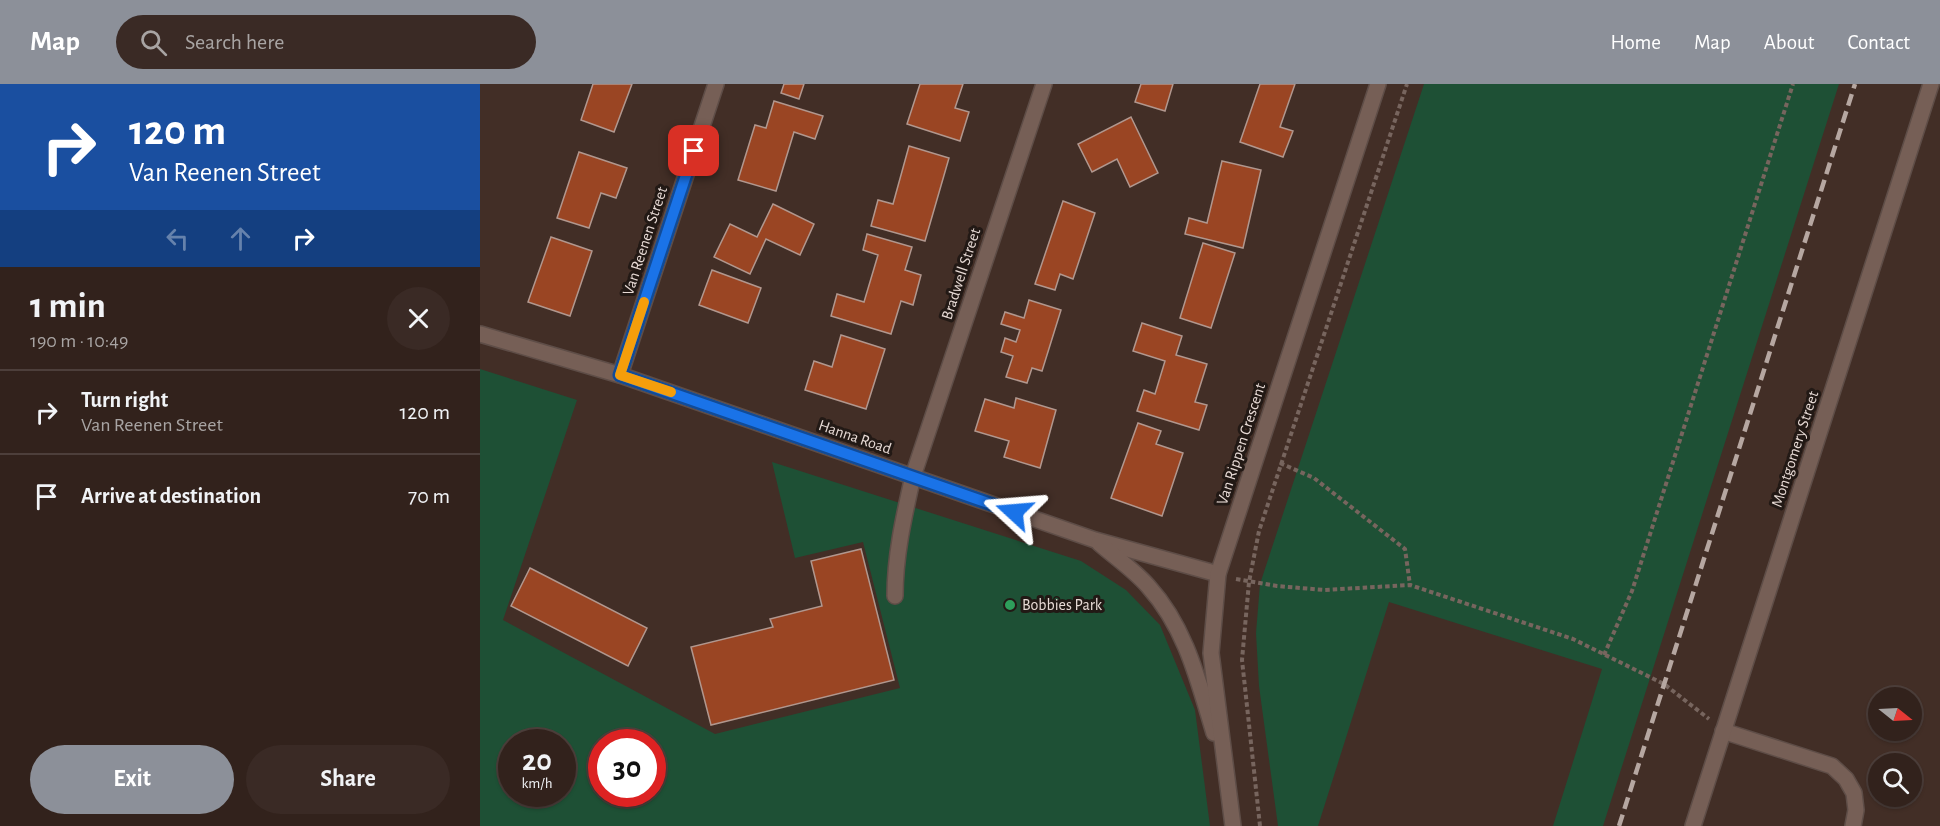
<!DOCTYPE html>
<html lang="en">
<head>
<meta charset="utf-8">
<style>
	body { margin:0; font-family:"Alegreya Sans",sans-serif; background:#3a2a25; color:#f1f3f6; height:100vh; display:flex; flex-direction:column; font-size:22px; white-space:nowrap }
	* { box-sizing:border-box; margin:0 }
	p { font-size:20px; color:#a8a4a3 }
	.icon { flex:none; width:33px; height:33px; fill:none; stroke:currentColor; stroke-width:2; stroke-linecap:round; stroke-linejoin:round }
	.map { position:relative; flex:1; overflow:hidden }
	.side { display:flex; flex-direction:column; background:#32221c; width:480px }
	.side>* { flex:none }
	.guide { background:#1a4fa0; color:#fff; overflow:hidden }
	.needle { width:39px; rotate:108deg }
	.controls { position:absolute; left:1388px; top:603px; display:grid; gap:12px }
	.controls a { display:grid; place-items:center; width:54px; height:54px; border-radius:50%; background:#32221c; box-shadow:0 2px 4px #0004,0 0 0 2px #4d3f3b; font-size:30px }
	.speed { position:absolute; left:18px; top:645px; display:flex; gap:12px; font-size:30px; font-weight:700; text-align:center }
	.speed>* { display:grid; place-content:center; width:78px; height:78px; border-radius:50%; background:#32221c; box-shadow:0 2px 4px #0004,0 0 0 2px #4d3f3b; line-height:1 }
	.speed small { font-size:15px; font-weight:400 }
	.speed .limit { border:9px solid #d22; background:#fff; color:#111 }
	.pin { position:absolute; display:grid; place-items:center; width:51px; height:51px; color:#fff; margin:-26px; border-radius:12px; box-shadow:0 3px 9px #0006 }
	.me { position:absolute; width:66px; margin:-33px; rotate:289deg; stroke-linejoin:round; filter:drop-shadow(0 0 4px #0008) }
	.turn { display:flex; align-items:center; gap:21px; height:126px; padding:0 30px; font-size:27px }
	.turn .icon { width:78px; height:78px; stroke-width:2.5 }
	.turn b { display:block; font-size:42px; line-height:51px }
	.lanes { display:flex; align-items:center; height:57px; padding:0 30px; background:#0003; justify-content:center; gap:30px; direction:ltr }
	.lanes .off { opacity:.35 }
	.round { display:grid; place-items:center; flex:none; width:63px; height:63px; border-radius:32px; background:#3a2a25 }
	.head { display:flex; align-items:center; justify-content:space-between; height:102px; padding:0 30px }
	h1 { font-size:36px; font-weight:700; line-height:45px }
	.action { display:flex; gap:12px; margin-top:auto; padding:12px 30px }
	.action a { flex:1; height:69px; border-radius:36px; background:#8c9099; color:#fff; font-size:24px; font-weight:700; line-height:69px; text-align:center }
	.action a+a { background:#3a2a25; color:#f1f3f6 }
	ul { padding:0; list-style:none }
	li { display:flex; align-items:center; gap:18px; height:84px; padding:0 30px; border-top:2px solid #4d3f3b }
	li div { flex:1 }
	li b { display:block; font-size:22px }
	li em { font-style:normal }
	header { display:flex; align-items:center; gap:36px; box-sizing:border-box; height:84px; padding:0 30px; background:#8c9099; color:#fff }
	header strong { font-size:28px }
	nav { display:flex; gap:33px; margin-inline-start:auto; font-size:21px }
	.search { width:420px; height:54px; background:#3a2a25; display:flex; align-items:center; gap:15px; box-sizing:border-box; padding:0 21px; border-radius:33px; color:#a8a4a3; font-size:22px }
	main { display:flex; flex:1; min-height:0 }
	.map>svg:first-child { display:block }
</style>
</head>
<body>
<header>
<strong>Map</strong>
<div class="search"><svg class="icon" aria-label="search" viewBox="0 0 24 24"><circle cx="10" cy="10" r="6"/><path d="M15 15l6 6"/></svg>Search here</div>
<nav><a>Home</a><a>Map</a><a>About</a><a>Contact</a></nav>
</header>
<main>
<section class="side">
<div class="guide">
<div class="turn"><svg class="icon" aria-label="right" viewBox="0 0 24 24"><path d="M7 20v-9h11M14 6l5 5-5 5"/></svg><div><b>120 m</b>Van Reenen Street</div></div>
<div class="lanes"><svg class="icon off" aria-label="left" viewBox="0 0 24 24"><path d="M17 20v-9H6M10 6l-5 5 5 5"/></svg><svg class="icon off" aria-label="ahead" viewBox="0 0 24 24"><path d="M12 20V5M6 11l6-6 6 6"/></svg><svg class="icon" aria-label="right" viewBox="0 0 24 24"><path d="M7 20v-9h11M14 6l5 5-5 5"/></svg></div>
</div>
<div class="head"><div><h1>1 min</h1><p>190 m · 10:49</p></div><a class="round"><svg class="icon" aria-label="close" viewBox="0 0 24 24"><path d="M6 6l12 12M18 6L6 18"/></svg></a></div>
<ul>
<li><svg class="icon" aria-label="right" viewBox="0 0 24 24"><path d="M7 20v-9h11M14 6l5 5-5 5"/></svg><div><b>Turn right</b><p>Van Reenen Street</p></div><em>120 m</em></li>
<li><svg class="icon" aria-label="arrive" viewBox="0 0 24 24"><path d="M6 21V4h12l-3 4 3 4H6"/></svg><div><b>Arrive at destination</b></div><em>70 m</em></li>
</ul>
<div class="action"><a>Exit</a><a>Share</a></div>
</section>
<div class="map">
<svg width="1460" height="742" viewBox="0 0 1460 742">
	<rect width="100%" height="100%" fill="#422e26"/>
	<g fill="#1e5035" fill-rule="evenodd">
		<path d="M944,0h415l-236,742h-50l49,-157 -213,-67 -71,224h-40l-19,-140 -3,-53 4,-49z"/>
		<path d="M0,285l97,31 -74,220 212,114 185,-46 -37,-146 -68,16 -23,-96 309,99 45,29 34,35 35,85 15,116h-730zM32,658h50v52h-50zM122,658h50v52h-50z"/>
	</g>
	<g fill="#9a4523" stroke="#b1978e" stroke-width="1.5">
		<path d="M113,0h39l-18,48 -33,-12z"/>
		<path d="M304,0h20l-5,15 -18,-6z"/>
		<path d="M440,0h43l-8,24 14,4 -9,29 -53,-17z"/>
		<path d="M661,0h32l-8,27 -30,-9z"/>
		<path d="M780,0h35l-15,43 13,4 -10,26 -43,-15z"/>
		<path d="M294,17l49,15 -8,23 -21,-7 -18,59 -38,-11 17,-55 11,3z"/>
		<path d="M651,33l27,56 -28,14 -13,-28 -25,13 -14,-28z"/>
		<path d="M429,62l40,12 -24,83 -54,-15 7,-26 15,4z"/>
		<path d="M99,68l48,16 -11,30 -15,-5 -12,35 -32,-10z"/>
		<path d="M742,77l39,9 -18,78 -58,-14 4,-16 18,5z"/>
		<path d="M583,117l32,12 -22,66 -13,-5 -5,16 -20,-6z"/>
		<path d="M293,120l41,20 -14,31 -34,-16 -16,35 -36,-17 16,-33 27,13z"/>
		<path d="M387,150l45,13 -7,23 16,5 -8,30 -12,-4 -10,33 -60,-18 6,-22 27,8 14,-47 -15,-5z"/>
		<path d="M71,153l41,14 -22,65 -42,-14z"/>
		<path d="M723,159l32,10 -24,75 -31,-10z"/>
		<path d="M232,186l49,18 -13,35 -49,-18z"/>
		<path d="M549,216l32,10 -19,61 -10,-3 -5,15 -21,-6 7,-21 -12,-4 4,-14 11,4 4,-12 -19,-6 4,-12 19,6z"/>
		<path d="M662,239l40,13 -6,19 31,9 -12,38 12,3 -8,25 -62,-19 7,-21 11,4 10,-33 -32,-10z"/>
		<path d="M361,251l44,14 -19,60 -61,-19 9,-29 18,6z"/>
		<path d="M536,314l40,12 -16,58 -36,-11 5,-16 -34,-10 10,-32 29,9z"/>
		<path d="M658,339l23,8 -5,13 27,9 -21,63 -51,-18z"/>
		<path d="M381,465l33,131 -183,45 -20,-78 82,-20 -3,-8 52,-13 -11,-45z"/>
		<path d="M50,484l117,60 -19,38 -117,-60z"/>
	</g>
	<g fill="none" stroke-linecap="round" stroke-linejoin="round">
		<g stroke="#5e4d47" stroke-width="18">
			<g id="minor">
				<path d="M0,250l140,41 475,165 123,34"/>
				<path d="M140,291l96,-291"/>
				<path d="M619,459c16,14 35,27 49,43 38,42 50,94 66,147"/>
				<path d="M415,512c0,-41 9,-80 18,-120l131,-392"/>
				<path d="M1243,647l109,35 14,13 8,14 2,17 -3,16"/>
				<path d="M753,742l-22,-173 7,-79 160,-490"/>
				<path d="M1213,742l238,-742"/>
			</g>
		</g>
		<g stroke="#77655e" stroke-width="4" stroke-dasharray="4.5 3" stroke-linecap="butt">
			<path d="M800,379l34,15 91,71 5,36"/>
			<path d="M756,495l41,7 47,4 86,-5 163,54 91,45 45,35"/>
			<path d="M1124,571l28,-64 161,-507"/>
			<path d="M780,742l-18,-166 7,-78 10,-51 148,-447"/>
		</g>
		<use href="#minor" stroke="#765f56" stroke-width="15"/>
		<path stroke="#b6a7a1" stroke-width="4.5" stroke-dasharray="12 6" stroke-linecap="butt" d="M1139,742l236,-742"/>
	</g>
	<g fill="none" stroke-linecap="round" stroke-linejoin="round">
		<g stroke="#114b97" stroke-width="15">
			<path id="route" d="M214,67l-74,224 394,137"/>
		</g>
		<use href="#route" stroke="#1a73e8" stroke-width="10"/>
		<path stroke="#f59e0b" stroke-width="10" d="M164,218l-24,73 51,17"/>
	</g>
	<circle fill="#2e9e5b" stroke="#221915" stroke-width="2" cx="530" cy="521" r="6"/>
	<g text-anchor="middle" dominant-baseline="central" stroke-width="6" stroke-linejoin="round" paint-order="stroke">
		<g font-size="16" fill="#e8dbd6" stroke="#221915">
			<text transform="translate(165 157) rotate(-72)">Van Reenen Street</text>
			<text transform="translate(481 190) rotate(-72)">Bradwell Street</text>
			<text transform="translate(375 353) rotate(19)">Hanna Road</text>
			<text transform="translate(761 360) rotate(-72)">Van Rippen Crescent</text>
			<text transform="translate(1315 365) rotate(-72)">Montgomery Street</text>
		</g>
		<g font-size="16" fill="#e8dbd6" stroke="#221915" text-anchor="start">
			<text x="542" y="521">Bobbies Park</text>
		</g>
	</g>
</svg>
<div class="controls">
<a><svg class="needle" viewBox="-14 -14 28 28"><path d="M0-13l5 13h-10z" fill="#e53935"/><path d="M0 13l5-13h-10z" fill="#a8a4a3"/></svg></a>
<a><svg class="icon" aria-label="search" viewBox="0 0 24 24"><circle cx="10" cy="10" r="6"/><path d="M15 15l6 6"/></svg></a>
</div>
<div class="speed"><div>20<small>km/h</small></div><div class="limit">30</div></div>
<div class="pin" style="left:214px;top:67px;background:#d93025"><svg class="icon" aria-label="arrive" viewBox="0 0 24 24"><path d="M6 21V4h12l-3 4 3 4H6"/></svg></div>
<svg class="me" style="left:534px;top:428px" viewBox="-20 -20 40 40"><path d="M0-17L14 15 0 8-14 15z" fill="#1a73e8" stroke="#fff" stroke-width="4"/></svg>
</div>
</main>
</body>
</html>
